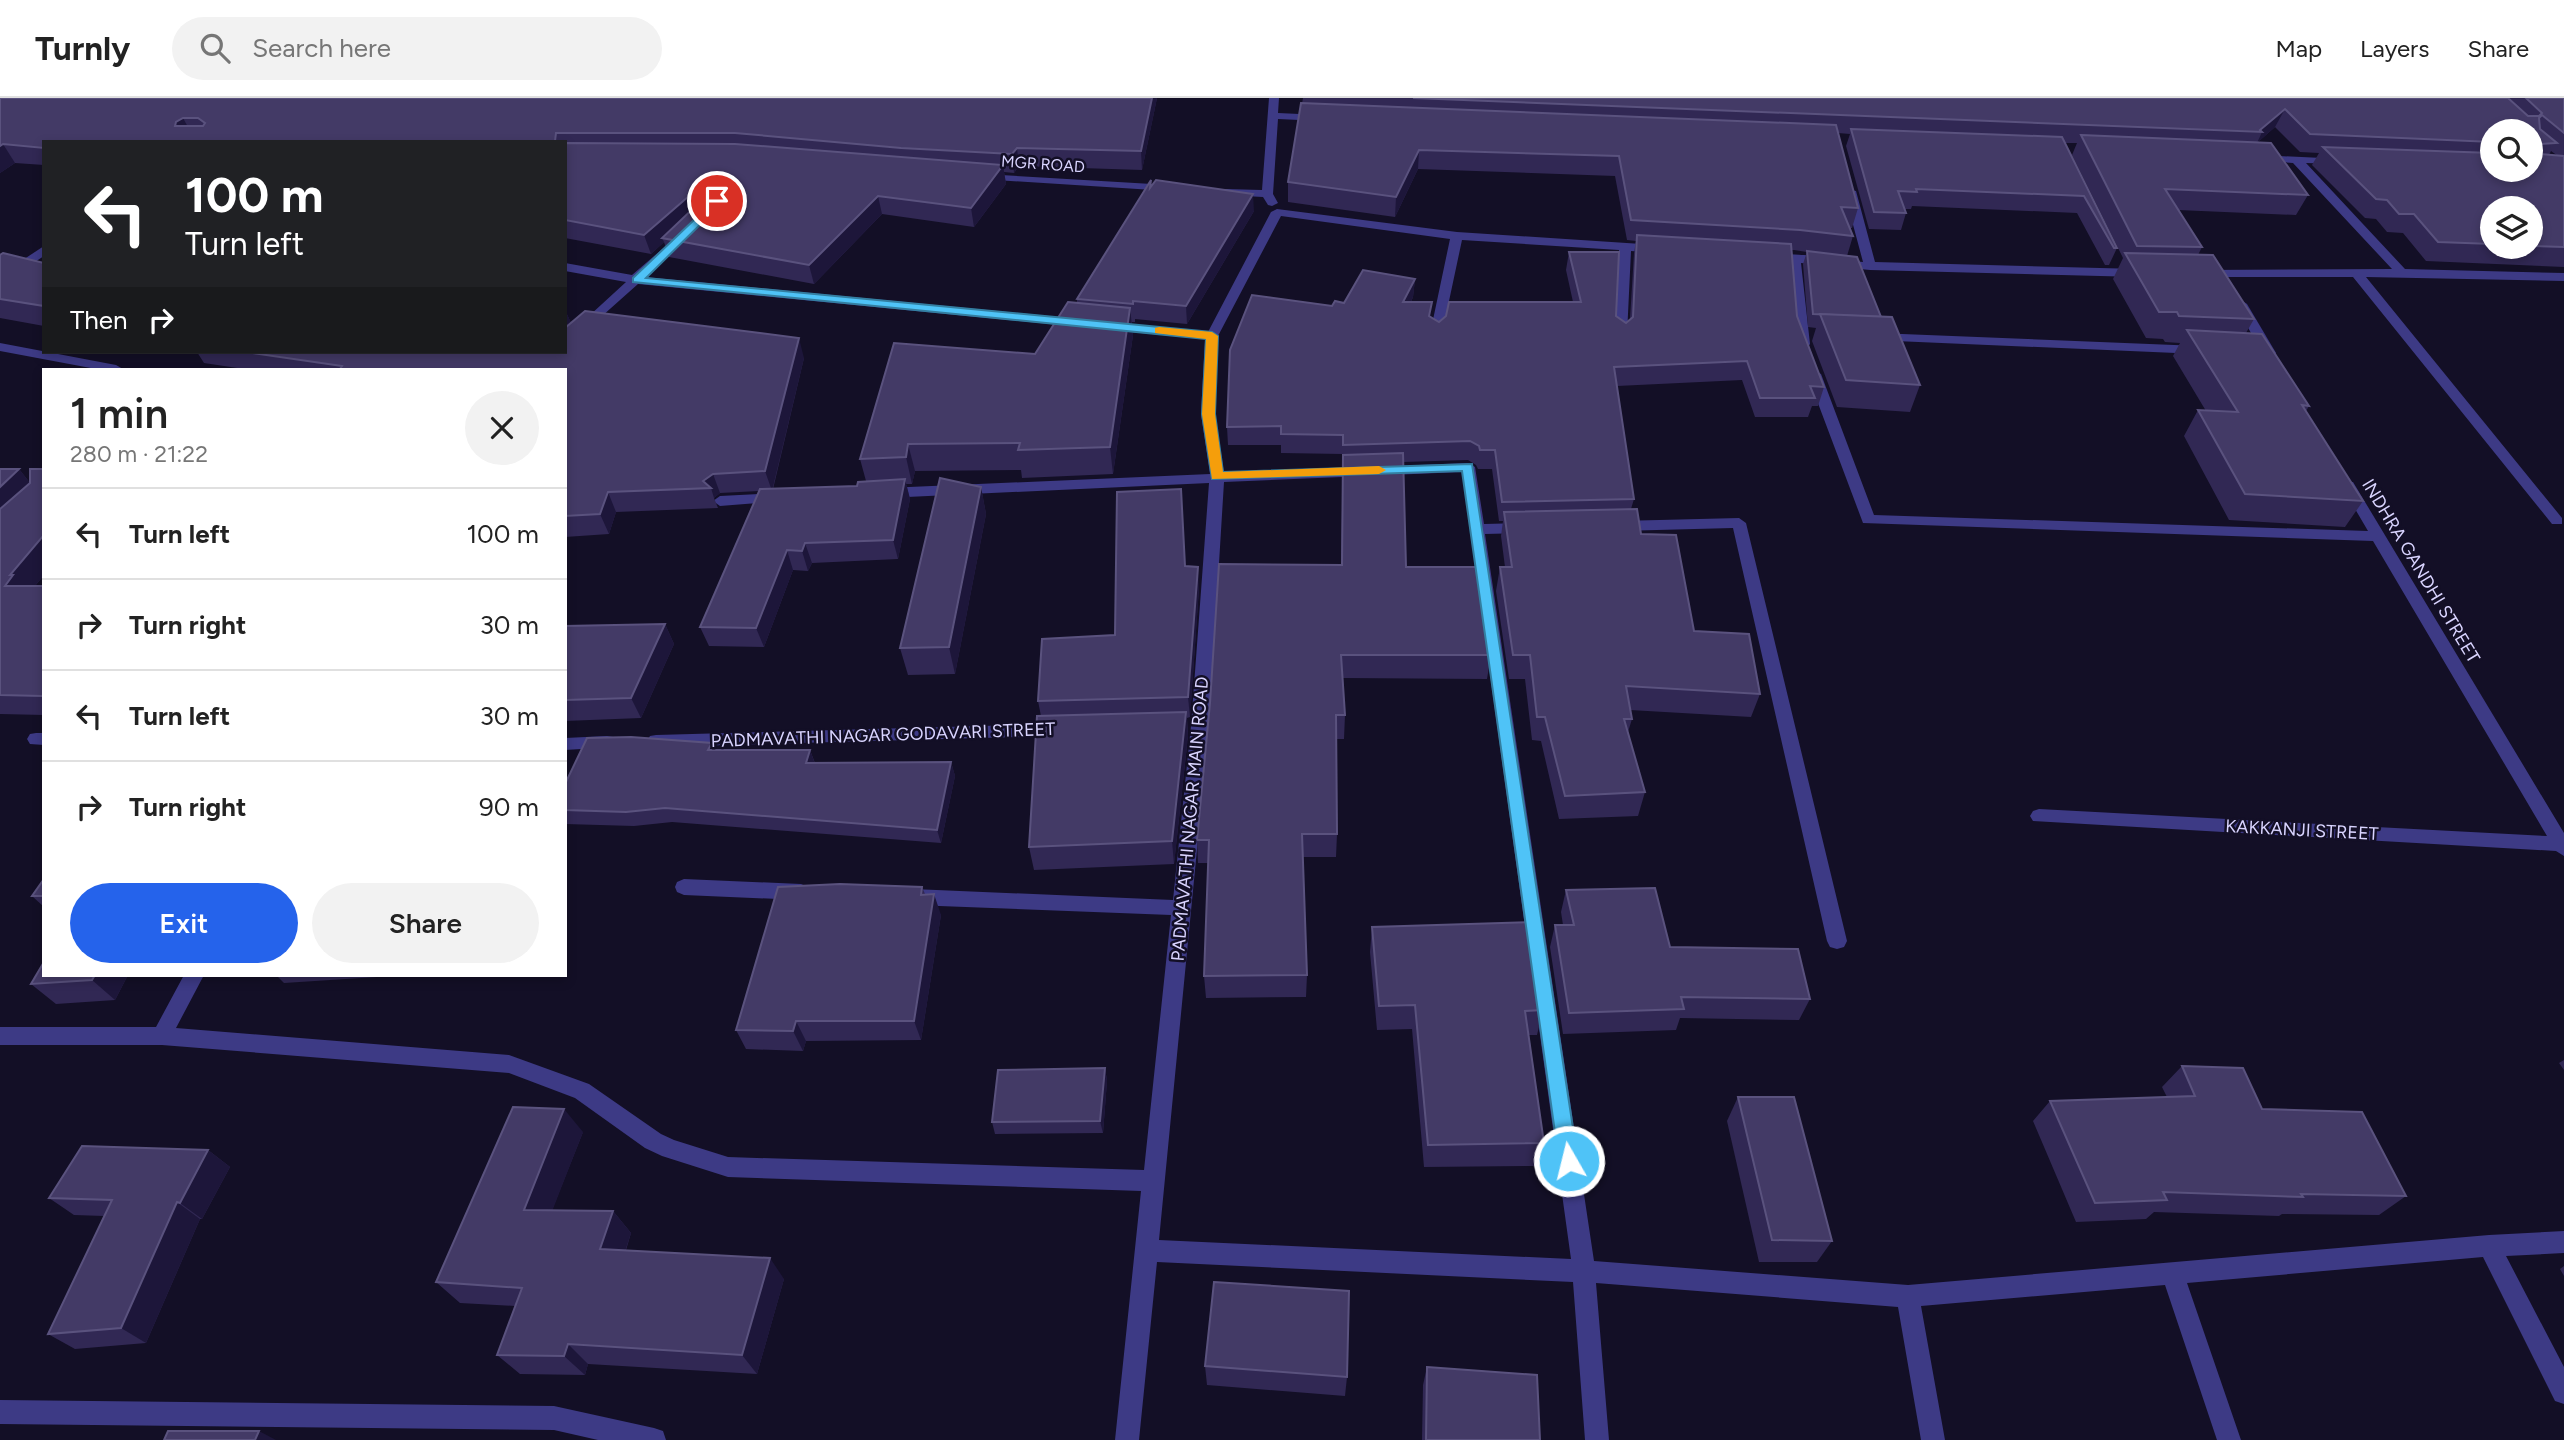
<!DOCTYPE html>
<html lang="en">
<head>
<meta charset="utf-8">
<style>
	body { margin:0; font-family:Figtree,sans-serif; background:#f2f2f2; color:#222; height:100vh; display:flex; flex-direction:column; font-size:26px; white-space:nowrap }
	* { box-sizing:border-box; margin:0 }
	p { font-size:23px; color:#767676 }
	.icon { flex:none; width:38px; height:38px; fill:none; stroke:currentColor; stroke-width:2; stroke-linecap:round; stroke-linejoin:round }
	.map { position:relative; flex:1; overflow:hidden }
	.details { position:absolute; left:42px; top:270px; width:525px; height:609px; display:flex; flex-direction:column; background:#fff; border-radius:0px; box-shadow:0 4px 10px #0003 }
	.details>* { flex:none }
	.top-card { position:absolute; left:42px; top:42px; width:525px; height:214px; border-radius:0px; box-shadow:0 4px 10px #0003; background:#202124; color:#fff; overflow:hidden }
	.tools { position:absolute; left:2480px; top:21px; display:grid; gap:14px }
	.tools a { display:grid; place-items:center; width:63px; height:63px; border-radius:50%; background:#fff; box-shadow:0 4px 10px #0003; font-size:35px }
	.pin { position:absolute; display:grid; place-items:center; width:60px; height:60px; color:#fff; margin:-30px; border:4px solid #fff; border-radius:50%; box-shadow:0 2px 7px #0007 }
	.me { position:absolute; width:77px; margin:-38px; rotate:352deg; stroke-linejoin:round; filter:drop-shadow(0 0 5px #0008) }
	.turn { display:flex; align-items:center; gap:24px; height:147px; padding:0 28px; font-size:32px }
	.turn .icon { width:91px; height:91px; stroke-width:2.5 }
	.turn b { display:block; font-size:49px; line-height:60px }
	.then { display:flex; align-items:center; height:66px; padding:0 28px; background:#0003; gap:14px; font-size:26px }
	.round { display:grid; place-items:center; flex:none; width:74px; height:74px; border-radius:37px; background:#f2f2f2 }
	.head { display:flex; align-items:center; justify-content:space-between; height:119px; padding:0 28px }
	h1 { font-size:42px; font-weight:600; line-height:52px }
	.button { display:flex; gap:14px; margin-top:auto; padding:14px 28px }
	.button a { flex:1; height:80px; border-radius:42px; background:#2563eb; color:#fff; font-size:28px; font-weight:600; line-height:80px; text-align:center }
	.button a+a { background:#f2f2f2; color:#222 }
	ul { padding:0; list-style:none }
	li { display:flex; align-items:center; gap:21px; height:91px; padding:0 28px; border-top:2px solid #e0e0e0 }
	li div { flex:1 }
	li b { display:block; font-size:26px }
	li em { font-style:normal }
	header { display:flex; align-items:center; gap:42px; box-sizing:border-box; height:98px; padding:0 35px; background:#fff; border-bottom:2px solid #e0e0e0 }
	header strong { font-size:33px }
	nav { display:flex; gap:38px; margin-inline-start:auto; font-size:24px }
	.search { width:490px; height:63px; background:#f2f2f2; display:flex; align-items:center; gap:18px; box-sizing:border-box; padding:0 24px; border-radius:38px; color:#767676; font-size:26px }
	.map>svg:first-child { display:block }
</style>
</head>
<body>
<header>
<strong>Turnly</strong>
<div class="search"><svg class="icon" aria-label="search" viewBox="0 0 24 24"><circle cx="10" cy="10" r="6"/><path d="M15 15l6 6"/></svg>Search here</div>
<nav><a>Map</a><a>Layers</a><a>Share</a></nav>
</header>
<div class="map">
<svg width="2564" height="1342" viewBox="0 0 2564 1342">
	<rect width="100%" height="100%" fill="#130f26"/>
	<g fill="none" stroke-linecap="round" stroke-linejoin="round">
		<g fill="#3d3a85" fill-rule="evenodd">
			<path d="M1269,0h10l-1,15 43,2 5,3 -5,3 -43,-2 -5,75 5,9 -6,3 -4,-1 -5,-8 -38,-2 -6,-3 6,-3 37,1z"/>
			<path d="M2259,57l84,4 2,2 -6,3 -33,-1 99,106 159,4v8l-198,-4 196,241v6h-10l-199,-247h-155l-2,-3 6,-4 190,-1 -99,-106 -38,-3v-4z"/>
			<path d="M984,76l185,11 6,3 -6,3 -189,-12 -2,-2z"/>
			<path d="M1846,91l10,2 19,71 264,7 6,4 -6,4 -269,-7 -69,-7 9,81 -2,3h-10l-4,-13 -6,-72 -20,-2 -6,-4c10,-7 83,4 101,6l-19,-71z"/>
			<path d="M1277,111l180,23 200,13 6,4 -6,4 -26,-2 -4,84 -6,4 -6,-4 4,-85 -157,-10 -20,94 -6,4 -6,-4 20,-95 -169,-23 -63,120 -3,78 9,59 244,-10 7,4 9,57 40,-1 7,5 -7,5 -39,1 109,727 314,24 581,-50 75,-4v22l-58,3 58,111v37l-9,-3 -72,-144 -296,26 54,157h-24l-52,-155 -244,21 24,134h-24l-23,-133 -302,-24 13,157h-24l-12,-158 -416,-20 -18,178h-24l26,-249 -413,-14 -66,-21 -17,-8 -70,-50 -66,-25 -347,-28h-162v-18h156l28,-52h20l-28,53 333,27 80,29 72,50 13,6 54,17 416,13 27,-255 -258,-10 -7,-3 -2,-5 2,-5 7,-3 260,11 18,-174 18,-243 -323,15 -7,-5 7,-5 324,-14 -9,-60 4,-75 -97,-9 -6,-4 6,-4 100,10 63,-120zM1462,374l109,787 -412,-19 50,-514 15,-244z"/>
			<path d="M682,134l4,1v6l-41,38 435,42 6,4 -6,4 -442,-43 -73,65v-11l61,-56 -61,-11v-8l67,12z"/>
			<path d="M44,148v10l-44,29v-10z"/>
			<path d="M2241,202l6,4 29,49 -2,3h-10l-2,-3 -27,-49z"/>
			<path d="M1877,235l322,13 7,4 -7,4 -327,-14 -1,-3z"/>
			<path d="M0,245l116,22 7,4h-27l-96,-18z"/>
			<path d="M1814,272l7,4 53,141 494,16 -27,-46 2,-3h10l211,351v23l-8,-5 -523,-30 -3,-5 3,-5 6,-2 508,27 -174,-295 -510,-18 -56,-149z"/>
			<path d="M778,395l7,5 -2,3 -63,5 -7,-5 7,-5z"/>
			<path d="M1739,420l7,5 101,418 -3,6 -7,2 -7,-2 -3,-6 -94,-413 -114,3 -7,-5 7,-5z"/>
			<path d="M1059,626l9,6 -9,6 -403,11 -6,-1 -3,-5 3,-5 6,-1z"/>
			<path d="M36,635h8v12l-14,-1 -3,-5 3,-5z"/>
			<path d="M607,638l6,1 3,5 -3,5 -48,3v-12z"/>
			<path d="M684,781l117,5 7,3 2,5 -2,5 -7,3 -117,-5 -7,-3 -2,-5 2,-5z"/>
			<path d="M0,1302l554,6 100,22 9,3 3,9h-68l-44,-10 -554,-6z"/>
		</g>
	</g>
	<g fill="#312854" fill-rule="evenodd">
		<path d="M0,0h1157l-15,72 -123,-4 -5,7 -10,-1 2,12 -32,43 -92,-13 -68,70 -145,-27 -5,-15 -13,12 -86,-16v-96h-521v23l-29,-2 -15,10z"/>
		<path d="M1303,0h1261v169l-138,-6 -23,-28 -16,-1 -11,-13 -11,-1 -53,-53 7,-12 -19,-1 -25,-25 -17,15 50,53 -12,20 -118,-5 24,37 -4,8 56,64 -8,14 63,73 -3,5 57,90 -18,26 -116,-7 -45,-84 14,-26 8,1 -33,-55 7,-13 -15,-1 -2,-3 -17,-1 -33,-59 10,-21 -51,-103 5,-12h-12l52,105 -8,17h-4l-28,-52 -165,-7 -1,3h-6l1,4 -5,17 -32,-1 -23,-83 4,-12 -12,-1 20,75 -6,20h-2l3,8 -6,20 73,129 -10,27 -73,-5 -25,-66 4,-13 -8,-1 -5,-63 4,-12 -13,-2h-3l6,66 27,71 -6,19h-6l-4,11h-53l-13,-37 -125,6 17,113 -3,10 10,25 53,97 66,63 -9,23 -121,-7 2,9 -4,13 17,60 -7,24 -79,3 -18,-78 -9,-1 -7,-61h-16l-13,-88 4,-24h5l-4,-31 2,-15h-4l-7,-52h-14l-2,-4 -8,-5 -65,2 3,105 85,88 -4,24 -144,-1 2,37 -1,24h-8l1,95 -1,23h-33l4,118 -1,22 -100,1 -2,-22 5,-113h-11l-1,-23 144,-275 2,-111 -62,-1v-8h-53l-1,-18 105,-121 83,-27 -2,18 -2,5 19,15 9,5 134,-20 -7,-32 3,-18 47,64 10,7 4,-4 4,-66 2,-12 -9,-1 -12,-64 -197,-7 -23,48 -107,-15v-20zM2492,33h38l-38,39zM2551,53l7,5 -9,-1zM2492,110h38v39h-38z"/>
		<path d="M1151,88l103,25 -67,113 -52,-5v3h-3l1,13 -20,139 -91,4 -1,-8 -106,1 -3,13h-6l4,15 -12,60 -86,4 -4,8 -15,-1 -29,77 -55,-1 -9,-19 59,-136 -39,2 -6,5 4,10 -102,4 -7,22 -44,3v-168h-321l-40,-6 -7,-11h368v-42l6,13 233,35 -31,131 84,-3 9,-5 -6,-22 175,-105 42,-51v-4z"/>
		<path d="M0,157l44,8v63l-44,-8z"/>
		<path d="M0,371h19l11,14 14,-14v106l-9,11h9v129l-44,-1z"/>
		<path d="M981,389l5,27 -31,160 -47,1 -8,-27z"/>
		<path d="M1185,468l14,22 -9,129 -3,1 1,18 -14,128 -140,6 -5,-23 12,-131 -3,-15 77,-66z"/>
		<path d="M665,526l9,20 -33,74 -76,3v-95z"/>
		<path d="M715,652h95l5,13 136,-1 4,14 -14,67 -269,-21 -38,4 -69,-2v-40z"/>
		<path d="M44,781v28l-12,-11z"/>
		<path d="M922,789l3,7 16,21 -20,125 -115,1 -3,10 -57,-2 -10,-19z"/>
		<path d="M1566,792l104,57 140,52 -11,21 -119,-2 -4,12 -113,4 -13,-87 5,-22h8l-2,-13z"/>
		<path d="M1372,829l171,83 -6,25h-8l15,108 -7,23 -113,1 -12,-138 -35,1 -7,-78z"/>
		<path d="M44,877h84l-13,25 -59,4 -25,-20z"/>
		<path d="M276,877h132l-124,8z"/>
		<path d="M2564,962v10l-5,-7z"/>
		<path d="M2182,968l80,43 144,87 -27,19 -97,-1 -3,2 -125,-4 -8,7 -70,3 -43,-101 17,-20 117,-4 -5,-10z"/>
		<path d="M1105,970l2,13 -4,52 -108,1 -3,-12z"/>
		<path d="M1738,999l94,144 -15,21h-58l-32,-141z"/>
		<path d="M583,1034l-31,78 61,1 18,22 -5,17 158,29 -27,95 -169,-10 -3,11 -65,-1 -23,-19 18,-49 -55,-3 -24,-21z"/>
		<path d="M208,1052l22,17 -28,52h-2l-54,124 -71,6 -27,-15 56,-118 -30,-1 -25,-17z"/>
		<path d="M2564,1168v10l-4,-7z"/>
		<path d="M1205,1268l142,11 -2,19 -138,-11z"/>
		<path d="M1427,1269l113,73h-118l1,-55z"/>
	</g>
	<g fill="#1d163a">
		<path d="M1152,0h5l-15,72 -1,-19z"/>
		<path d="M2285,11l-10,18 -18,16 5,-11 -2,-2z"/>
		<path d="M183,20l10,18 -18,-10 1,-4z"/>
		<path d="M3,46l12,19 -15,10v-27z"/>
		<path d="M1017,50l2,18 -5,7 -2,-19z"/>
		<path d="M1419,52l-1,19 -23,48 1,-20z"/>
		<path d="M1003,67l3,19 -32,43 -3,-19z"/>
		<path d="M711,79l6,18 -55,43 2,4 -13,12 -7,-19z"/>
		<path d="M1253,96l1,17 -67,113 -1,-18z"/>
		<path d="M878,98l4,18 -68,70 -5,-19z"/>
		<path d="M1415,181l-2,18 -11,24 1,-19z"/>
		<path d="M1130,210l3,27 -20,139 -3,-27z"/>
		<path d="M565,212l8,17 -8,7z"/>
		<path d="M799,240l5,20 -32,133 -7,-20z"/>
		<path d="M908,346l7,27 -3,13 -6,-27z"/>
		<path d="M19,371l16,20 -35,35v-37z"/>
		<path d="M713,376l7,19 -6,5 -3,-10 -8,-7z"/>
		<path d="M905,381l5,20 -12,60 -5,-19z"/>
		<path d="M981,389l5,27 -31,160 -6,-27z"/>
		<path d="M608,394l8,20 -7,22 -9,-20z"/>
		<path d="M44,437v40l-15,18 -24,-7 5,-11z"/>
		<path d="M805,445l7,20 -4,8 -6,-20z"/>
		<path d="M787,452l6,20 -29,77 -8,-19z"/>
		<path d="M1198,469l1,21 -9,129 -2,-20z"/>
		<path d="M665,526l9,20 -33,74 -10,-20z"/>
		<path d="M1186,614l2,24 -14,128 -2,-23z"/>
		<path d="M810,652l5,14 -9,-1z"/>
		<path d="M951,664l4,14 -14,67 -4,-13z"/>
		<path d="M934,796l7,21 -20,125 -7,-19z"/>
		<path d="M95,877h33l-13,25 -23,-20z"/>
		<path d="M796,923l10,20 -3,10 -10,-20z"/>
		<path d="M1105,970l2,13 -4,52 -3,-12z"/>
		<path d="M564,1011l19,23 -39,100 -20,-22z"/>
		<path d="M208,1052l22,17 -28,52 -22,-16z"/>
		<path d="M177,1104l23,17 -54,124 -25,-15z"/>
		<path d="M613,1113l18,22 -12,37 -19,-21z"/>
		<path d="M770,1160l14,21 -27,95 -15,-19z"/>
		<path d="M568,1246l20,20 -3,11 -21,-19z"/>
		<path d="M259,1333l17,9h-21z"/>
	</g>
	<g fill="#433a66" stroke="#5a527e" stroke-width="2" fill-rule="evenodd">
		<path d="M0,0h1152l-11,53 -124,-3 -5,6 -111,-6 -166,-15h-179l-1,8 1,1h-512v6l-41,-4 -3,2zM183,20h15l7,5 -2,3h-28l1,-4z"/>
		<path d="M1413,0h1095l20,18h11l3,-3 -16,-15h38v35l-22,-18 -3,3 1,11 17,14 -17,1 -2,8 2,2 24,2v91l-34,-1v-38h-38v36l-54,-2 -24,-28h-15l-12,-14 -11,-1 -53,-52 169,6v17h38v-39h-38v11l-182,-8 -25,-25 -25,21 2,2z"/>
		<path d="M1301,5l535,22 22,83 -17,-1 12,29 -53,-6 -169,-10 -12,-64 -200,-6 -23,47 -108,-15z"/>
		<path d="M1851,31l211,8 55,111h-3l-30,-52 -168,-7 1,3 -19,-1 8,22 -32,-1z"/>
		<path d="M2081,37l190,8 37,52 -143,-6 37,58 -65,-1z"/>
		<path d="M565,45l170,1 268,21 -32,43 -93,-12 -69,69 -147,-27 57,-54 -1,-4 -7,-3 -67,58 -79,-15z"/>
		<path d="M1151,82l-1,8 6,-8 97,14 -67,112 -53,-5v3l-56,-5z"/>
		<path d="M1637,137l154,9 6,72 27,71 -14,-1 5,12h-55l-13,-37 -133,6 20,132 -132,3 -7,-52h-15l-1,-4 -9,-5 -127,4v-10l-62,-1v-8l-54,1 3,-77 22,-55 80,11 3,-5 9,2 19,-33 52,9 -12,23h29l-3,14 10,6 7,-6 3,-14h132l-12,-50h50l-3,64 10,7 7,-6z"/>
		<path d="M1807,153l50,6 24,60 -68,-3z"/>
		<path d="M3,155l41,10v43l-44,-7v-44z"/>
		<path d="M2125,155l88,2 41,64 -75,-3 -2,-4h-18z"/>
		<path d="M1068,204l62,6 -20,139 -92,3 2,-7 -112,1 -2,13 -46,2 34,-116 141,11z"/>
		<path d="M585,213l214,27 -34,133 -52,3 -10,7 8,7 -103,4 -8,22 -35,2v-147h-225l2,-3 -97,-14h320v-24z"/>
		<path d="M1820,216l72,3 28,68 -74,-5z"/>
		<path d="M2187,232l75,4 47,72 -7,-1 61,96 -118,-7 -47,-84 40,2z"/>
		<path d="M1403,355l3,114h72l13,88h-150l4,60h-9l1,119h-35l5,141 -103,1 5,-136h-12l13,-137 9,-139 123,1 1,-110z"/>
		<path d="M0,371h19l-19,18z"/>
		<path d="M30,371h14v66l-34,40h3l-8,11h39v108l-2,2 -42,-1v-186l30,-26z"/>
		<path d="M940,380l41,9 -32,160 -49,1z"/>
		<path d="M905,381l-12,61 -88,3 -3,8 -15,-1 -31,78 -56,-1 60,-138 97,-3 1,-4z"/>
		<path d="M1181,391l4,77 13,1 -10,130 -150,4 4,-62 73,-4 2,-143z"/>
		<path d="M1637,411l4,25 35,1 18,96 55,3 11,60 -134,-8 6,33h-8l21,73 -80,4 -20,-79h-8l-7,-62h-17l-13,-88h12l-8,-55z"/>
		<path d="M665,526l-34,74 -66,2v-74z"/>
		<path d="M1186,614l-14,129 -143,6 8,-131z"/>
		<path d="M631,639l81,6 -4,7h102l-4,13 145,-1 -14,68 -272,-22 -39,4 -61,-2v-26l22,-46z"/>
		<path d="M44,781v17h-12z"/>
		<path d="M840,786l82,3 -1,8 13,-1 -20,127h-118l-3,10 -57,-1 42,-143z"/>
		<path d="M1655,790l15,59 128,2 12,50 -129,-2 3,12 -115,4 -14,-88h19l-8,-35z"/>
		<path d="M1531,824l12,88 -18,1 19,132 -116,2 -13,-140 -36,1 -7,-79z"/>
		<path d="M44,864v13h51l-3,5 -61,4z"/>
		<path d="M2182,968l61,2 19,41 100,3 44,84 -105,-2 2,3 -140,-5 4,8 -72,3 -45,-102 145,-5z"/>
		<path d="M1105,970l-5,53 -108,1 6,-52z"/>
		<path d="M1738,999h56l38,144 -60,-1z"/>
		<path d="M513,1009l51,2 -40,101 89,1 -13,38 170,9 -28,97 -174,-11 -4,12 -67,-1 25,-67 -86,-6z"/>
		<path d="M82,1048l126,4 -28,53 -3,-1 -56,126 -73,6 64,-134 -63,-2z"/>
		<path d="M1214,1184l135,9 -2,86 -142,-11z"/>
		<path d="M1427,1269l110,8 3,65h-114z"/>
		<path d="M168,1333h91l-4,9h-91z"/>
	</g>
	<path fill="#4fc3f7" stroke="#337fa1" stroke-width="2" d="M717,100l6,3 -2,3 -75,74 566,54 6,4 -3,78 8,58 249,-8 106,697 -3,7 -6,2 -7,-2 -3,-7 -97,-690 -250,8 -10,-65 4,-75 -573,-57v-4z"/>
	<path fill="#f59e0b" d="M1159,229l53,5 6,4 -3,78 8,58 156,-6 7,4 -7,4 -167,5 -10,-65 4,-75 -51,-6v-5z"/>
	<g text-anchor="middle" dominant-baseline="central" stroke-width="5" stroke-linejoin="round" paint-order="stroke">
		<g font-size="16" fill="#d9d4ff" stroke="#130f26">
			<text transform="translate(1043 66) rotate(4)">MGR ROAD</text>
		</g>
		<g font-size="18" fill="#d9d4ff" stroke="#130f26">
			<text transform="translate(2421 473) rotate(59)">INDHRA GANDHI STREET</text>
			<text transform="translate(883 637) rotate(-2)">PADMAVATHI NAGAR GODAVARI STREET</text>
			<text transform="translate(1190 721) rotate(-85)">PADMAVATHI NAGAR MAIN ROAD</text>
			<text transform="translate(2302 732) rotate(3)">KAKKANJI STREET</text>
		</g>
	</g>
</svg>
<div class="tools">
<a><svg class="icon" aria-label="search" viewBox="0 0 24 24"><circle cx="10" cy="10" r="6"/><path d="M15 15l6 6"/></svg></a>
<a><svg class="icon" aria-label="layers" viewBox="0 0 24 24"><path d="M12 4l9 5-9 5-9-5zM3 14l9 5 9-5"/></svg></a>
</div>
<div class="pin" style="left:717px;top:103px;background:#d93025"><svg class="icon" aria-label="arrive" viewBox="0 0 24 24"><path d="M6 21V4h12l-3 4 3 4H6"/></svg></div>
<svg class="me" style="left:1569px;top:1063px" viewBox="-20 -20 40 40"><circle r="17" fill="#4fc3f7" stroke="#fff" stroke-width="3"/><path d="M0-11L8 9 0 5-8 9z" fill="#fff"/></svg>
<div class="top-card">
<div class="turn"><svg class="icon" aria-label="left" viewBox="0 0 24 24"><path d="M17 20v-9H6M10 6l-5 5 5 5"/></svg><div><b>100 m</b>Turn left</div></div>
<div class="then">Then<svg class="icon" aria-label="right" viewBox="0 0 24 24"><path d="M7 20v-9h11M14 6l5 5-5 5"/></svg></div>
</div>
<section class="details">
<div class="head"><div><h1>1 min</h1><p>280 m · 21:22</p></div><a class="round"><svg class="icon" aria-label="close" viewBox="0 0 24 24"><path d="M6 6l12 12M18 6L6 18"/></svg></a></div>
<ul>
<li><svg class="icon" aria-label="left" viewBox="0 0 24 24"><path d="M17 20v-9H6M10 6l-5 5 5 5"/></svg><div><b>Turn left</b></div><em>100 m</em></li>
<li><svg class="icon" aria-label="right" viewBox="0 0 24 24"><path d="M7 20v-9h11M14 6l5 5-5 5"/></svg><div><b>Turn right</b></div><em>30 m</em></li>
<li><svg class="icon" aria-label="left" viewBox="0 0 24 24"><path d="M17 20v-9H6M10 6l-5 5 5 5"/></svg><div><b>Turn left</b></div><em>30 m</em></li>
<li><svg class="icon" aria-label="right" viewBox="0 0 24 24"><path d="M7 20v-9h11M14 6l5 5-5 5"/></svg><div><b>Turn right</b></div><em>90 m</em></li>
</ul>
<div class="button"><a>Exit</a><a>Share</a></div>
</section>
</div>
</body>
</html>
